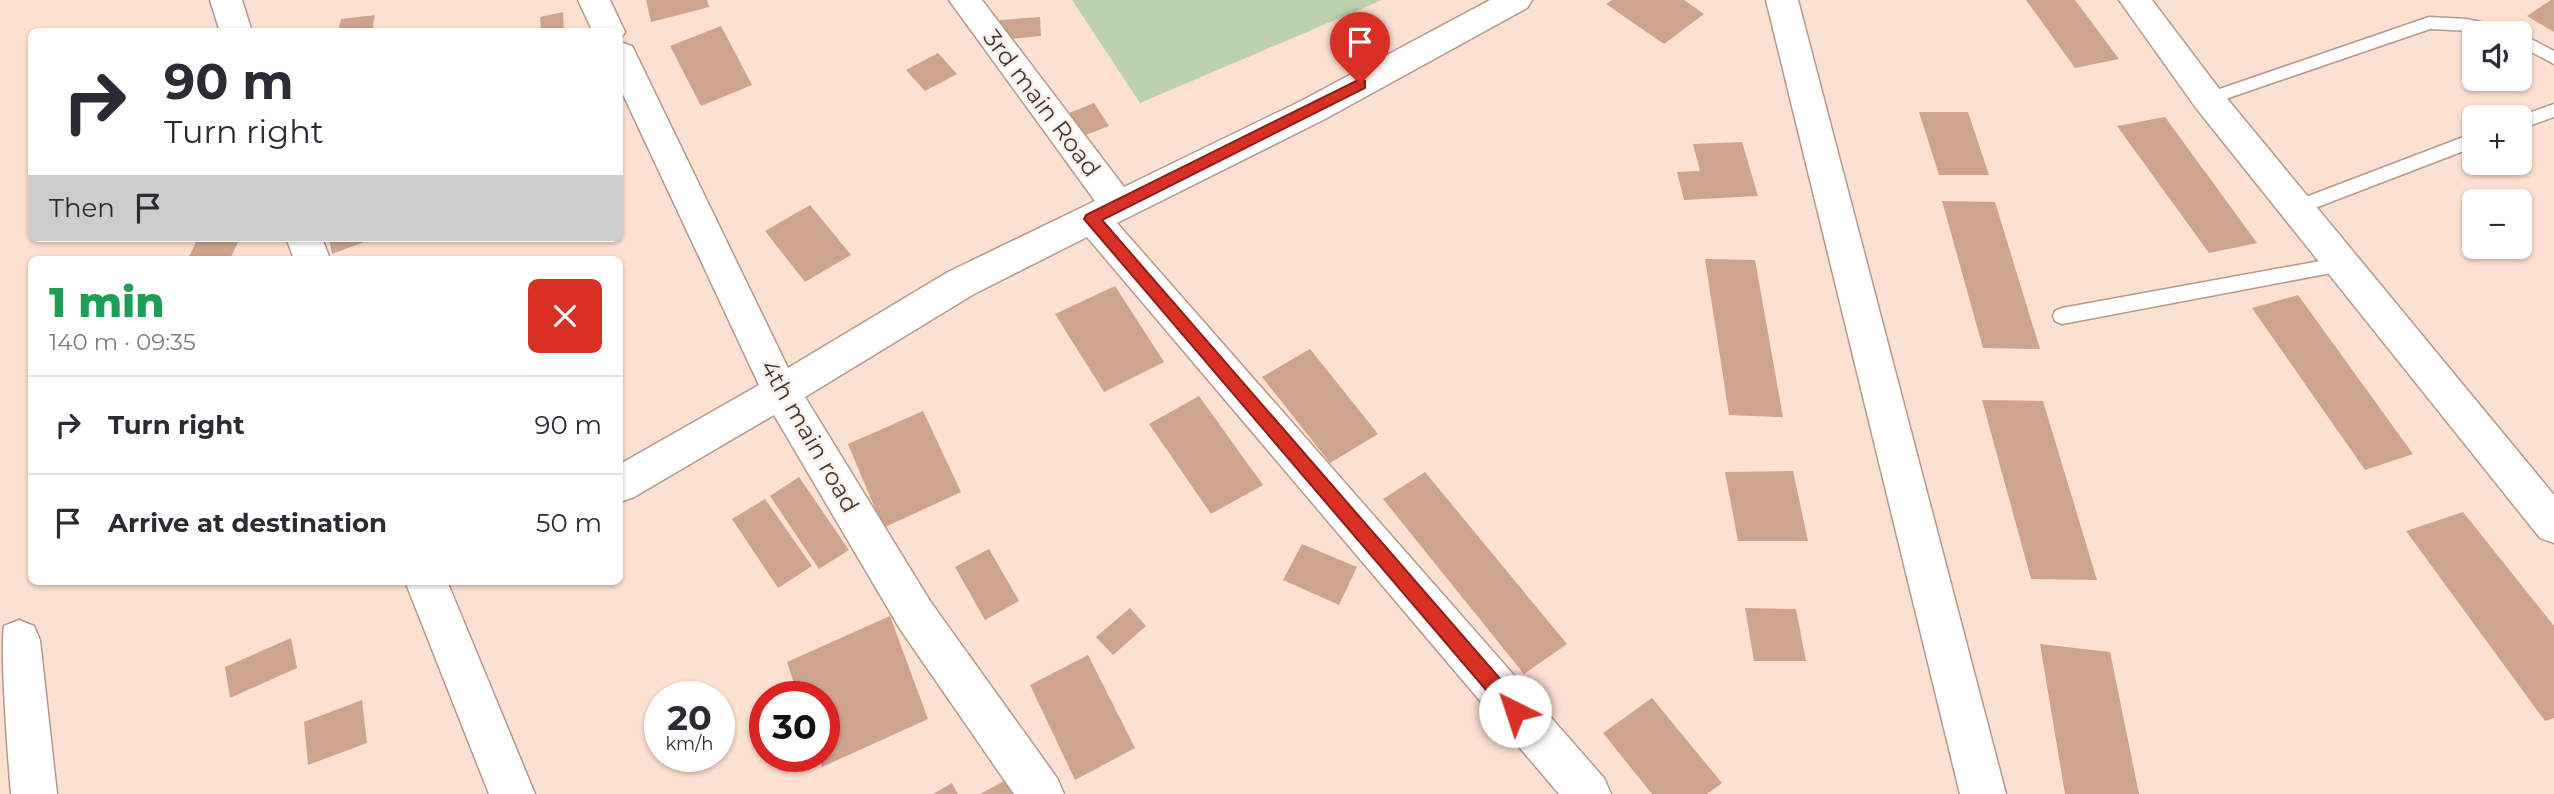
<!DOCTYPE html>
<html lang="en">
<head>
<meta charset="utf-8">
<style>
	body { margin:0; font-family:Montserrat,sans-serif; background:#f7f7f7; color:#2b2b33; height:100vh; display:flex; flex-direction:column; font-size:26px; white-space:nowrap }
	* { box-sizing:border-box; margin:0 }
	p { font-size:23px; color:#7c7c81 }
	.icon { flex:none; width:38px; height:38px; fill:none; stroke:currentColor; stroke-width:2; stroke-linecap:round; stroke-linejoin:round }
	.map { position:relative; flex:1; overflow:hidden }
	.drawer { position:absolute; left:28px; top:256px; width:595px; height:329px; display:flex; flex-direction:column; background:#fff; border-radius:10px; box-shadow:0 2px 5px #0004 }
	.drawer>* { flex:none }
	.guide { position:absolute; left:28px; top:28px; width:595px; height:214px; border-radius:10px; box-shadow:0 2px 5px #0004; background:#fff; color:#2b2b33; overflow:hidden }
	.buttons { position:absolute; left:2462px; top:21px; display:grid; gap:14px }
	.buttons a { display:grid; place-items:center; width:70px; height:70px; border-radius:10px; background:#fff; box-shadow:0 2px 5px #0004; font-size:35px }
	.speed { position:absolute; left:644px; top:681px; display:flex; gap:14px; font-size:35px; font-weight:700; text-align:center }
	.speed>* { display:grid; place-content:center; width:91px; height:91px; border-radius:50%; background:#fff; box-shadow:0 2px 5px #0004; line-height:1 }
	.speed small { font-size:18px; font-weight:400 }
	.speed .limit { border:10px solid #d22; background:#fff; color:#111 }
	.pin { position:absolute; display:grid; place-items:center; width:60px; height:60px; color:#fff; margin:-72px -30px; border-radius:50% 50% 50% 0; rotate:-45deg; box-shadow:0 0 7px #0007 }
	.pin .icon { rotate:45deg }
	.me { position:absolute; width:77px; margin:-38px; rotate:319deg; stroke-linejoin:round; filter:drop-shadow(0 0 5px #0008) }
	.turn { display:flex; align-items:center; gap:24px; height:147px; padding:0 21px; font-size:32px }
	.turn .icon { width:91px; height:91px; stroke-width:2.5 }
	.turn b { display:block; font-size:49px; line-height:60px }
	.then { display:flex; align-items:center; height:66px; padding:0 21px; background:#0003; gap:14px; font-size:26px }
	.round { display:grid; place-items:center; flex:none; width:74px; height:74px; border-radius:10px; background:#f7f7f7 }
	.overview { display:flex; align-items:center; justify-content:space-between; height:119px; padding:0 21px }
	h1 { font-size:42px; font-weight:800; line-height:52px; color:#1e9e55 }
	ul { padding:0; list-style:none }
	li { display:flex; align-items:center; gap:21px; height:98px; padding:0 21px; border-top:2px solid #e1e1e2 }
	li div { flex:1 }
	li b { display:block; font-size:26px }
	li em { font-style:normal }
	.map>svg:first-child { display:block }
</style>
</head>
<body>
<div class="map">
<svg width="2554" height="794" viewBox="0 0 2554 794">
	<rect width="100%" height="100%" fill="#fce0d2"/>
	<path fill="#bdd1af" d="M1072,0h310l-242,103z"/>
	<g fill="#cea48e">
		<path d="M646,0h61l2,7 -58,15z"/>
		<path d="M1612,0h72l20,14 -40,30 -58,-40z"/>
		<path d="M2026,0h49l44,59 -44,9z"/>
		<path d="M2551,0h3v32l-27,-16z"/>
		<path d="M563,12l1,20h-23l-1,-15z"/>
		<path d="M375,15l-3,17h-34l3,-13z"/>
		<path d="M1040,17l1,19 -41,4v-20z"/>
		<path d="M721,26l31,59 -51,21 -31,-60z"/>
		<path d="M938,53l19,21 -32,17 -19,-21z"/>
		<path d="M1094,103l15,23 -31,12 -14,-23z"/>
		<path d="M1919,112h49l21,63h-50z"/>
		<path d="M2165,117l92,126 -48,10 -92,-127z"/>
		<path d="M1742,142l16,54 -74,4 -7,-28 23,-1 -7,-27z"/>
		<path d="M1942,201l53,1 45,147 -57,-1z"/>
		<path d="M810,205l41,50 -46,27 -40,-51z"/>
		<path d="M198,238h42l-10,21h-42z"/>
		<path d="M329,238h37l1,3 -35,13z"/>
		<path d="M1705,259l50,1 28,157 -54,-2z"/>
		<path d="M1115,286l49,76 -60,30 -49,-78z"/>
		<path d="M2298,295l115,159 -48,16 -113,-162z"/>
		<path d="M1310,349l68,85 -48,29 -68,-86z"/>
		<path d="M1199,396l64,89 -52,29 -62,-90z"/>
		<path d="M1982,400l61,1 54,179 -66,-1z"/>
		<path d="M923,411l38,81 -78,36 -35,-84z"/>
		<path d="M1793,471l15,70h-70l-13,-69z"/>
		<path d="M1425,472l142,172 -43,30 -141,-175z"/>
		<path d="M799,477l50,73 -30,19 -49,-73z"/>
		<path d="M765,499l47,67 -34,22 -46,-69z"/>
		<path d="M2463,512l91,114v92l-9,3 -139,-190z"/>
		<path d="M1302,544l55,23 -18,38 -56,-25z"/>
		<path d="M989,549l30,52 -34,19 -30,-53z"/>
		<path d="M1130,608l16,18 -33,29 -17,-18z"/>
		<path d="M1745,608l51,1 10,52h-52z"/>
		<path d="M890,616l38,103 -106,48 -4,-11h6v-60h-26l-11,-34z"/>
		<path d="M291,638l6,30 -67,30 -5,-31z"/>
		<path d="M2040,644l70,8 29,142h-74z"/>
		<path d="M1088,655l47,93 -60,32 -45,-95z"/>
		<path d="M1652,698l70,85 -15,11h-55l-49,-61z"/>
		<path d="M362,700l5,43 -59,22 -4,-43z"/>
		<path d="M1006,780l6,14h-32z"/>
		<path d="M952,783l6,11h-25z"/>
	</g>
	<g fill="none" stroke-linecap="round" stroke-linejoin="round">
		<g stroke="#b49a8d" stroke-width="3">
			<g id="lane">
				<path d="M2429,17l38,2 44,10 2,4 -83,-4 -222,76 -8,-6 2,-4z"/>
				<path d="M2519,33h1l34,18v13l-34,-18z"/>
				<path d="M2554,104v13l-34,12v-12h-3z"/>
				<path d="M2474,133v14l-172,66h-12l-3,-5 3,-5z"/>
				<path d="M2342,257l6,2 3,5 -3,5 -6,2 -280,53 -7,-3 -2,-5 2,-5 7,-3z"/>
			</g>
		</g>
		<g stroke="#b49a8d" stroke-width="3">
			<g id="street">
				<path d="M210,0h32l10,32h-32z"/>
				<path d="M578,0h32l15,32 -5,8v-8h-27z"/>
				<path d="M949,0h33l142,187 177,-86 189,-101h42l-5,8 -202,111 -208,104 487,555 7,16h-52l-472,-557 -113,57 -169,103 125,204 127,177 7,16h-50l-114,-165 -126,-214 -140,82 -14,5v-38l139,-79 -139,-297v-46l12,4 4,8 152,314 160,-96 147,-71z"/>
				<path d="M1766,0h32l208,794h-46z"/>
				<path d="M2119,0h33l68,90 334,405v48l-14,-5 -344,-430z"/>
				<path d="M286,238h36l8,21h-36z"/>
				<path d="M405,581h42l88,213h-46z"/>
				<path d="M19,620l15,6 6,14 17,154h-46c-3,-35 -11,-141 -7,-168z"/>
			</g>
		</g>
		<use href="#lane" fill="#fff" fill-rule="evenodd"/>
		<use href="#street" fill="#fff" fill-rule="evenodd"/>
	</g>
	<path fill="#d93025" stroke="#8d1f18" stroke-width="2" d="M1360,79l5,2v7l-263,132 420,484 2,7 -2,6 -7,2 -6,-2 -425,-498 2,-4z"/>
	<g text-anchor="middle" dominant-baseline="central" stroke-width="5" stroke-linejoin="round" paint-order="stroke">
		<g font-size="24" fill="#453a34" stroke="#fcf1eb">
			<text transform="translate(1042 103) rotate(53)">3rd main Road</text>
			<text transform="translate(810 436) rotate(60)">4th main road</text>
		</g>
	</g>
</svg>
<div class="buttons">
<a><svg class="icon" aria-label="sound" viewBox="0 0 24 24"><path d="M4 9h4l5-4v14l-5-4H4zM17 9q2 3 0 6"/></svg></a>
<a>+</a>
<a>−</a>
</div>
<div class="speed"><div>20<small>km/h</small></div><div class="limit">30</div></div>
<div class="pin" style="left:1360px;top:84px;background:#d93025"><svg class="icon" aria-label="arrive" viewBox="0 0 24 24"><path d="M6 21V4h12l-3 4 3 4H6"/></svg></div>
<svg class="me" style="left:1515px;top:711px" viewBox="-20 -20 40 40"><circle r="19" fill="#fff"/><path d="M0-13L10 11 0 6-10 11z" fill="#d93025"/></svg>
<div class="guide">
<div class="turn"><svg class="icon" aria-label="right" viewBox="0 0 24 24"><path d="M7 20v-9h11M14 6l5 5-5 5"/></svg><div><b>90 m</b>Turn right</div></div>
<div class="then">Then<svg class="icon" aria-label="arrive" viewBox="0 0 24 24"><path d="M6 21V4h12l-3 4 3 4H6"/></svg></div>
</div>
<section class="drawer">
<div class="overview"><div><h1>1 min</h1><p>140 m · 09:35</p></div><a class="round" style="background:#d93025;color:#fff"><svg class="icon" aria-label="close" viewBox="0 0 24 24"><path d="M6 6l12 12M18 6L6 18"/></svg></a></div>
<ul>
<li><svg class="icon" aria-label="right" viewBox="0 0 24 24"><path d="M7 20v-9h11M14 6l5 5-5 5"/></svg><div><b>Turn right</b></div><em>90 m</em></li>
<li><svg class="icon" aria-label="arrive" viewBox="0 0 24 24"><path d="M6 21V4h12l-3 4 3 4H6"/></svg><div><b>Arrive at destination</b></div><em>50 m</em></li>
</ul>
</section>
</div>
</body>
</html>
